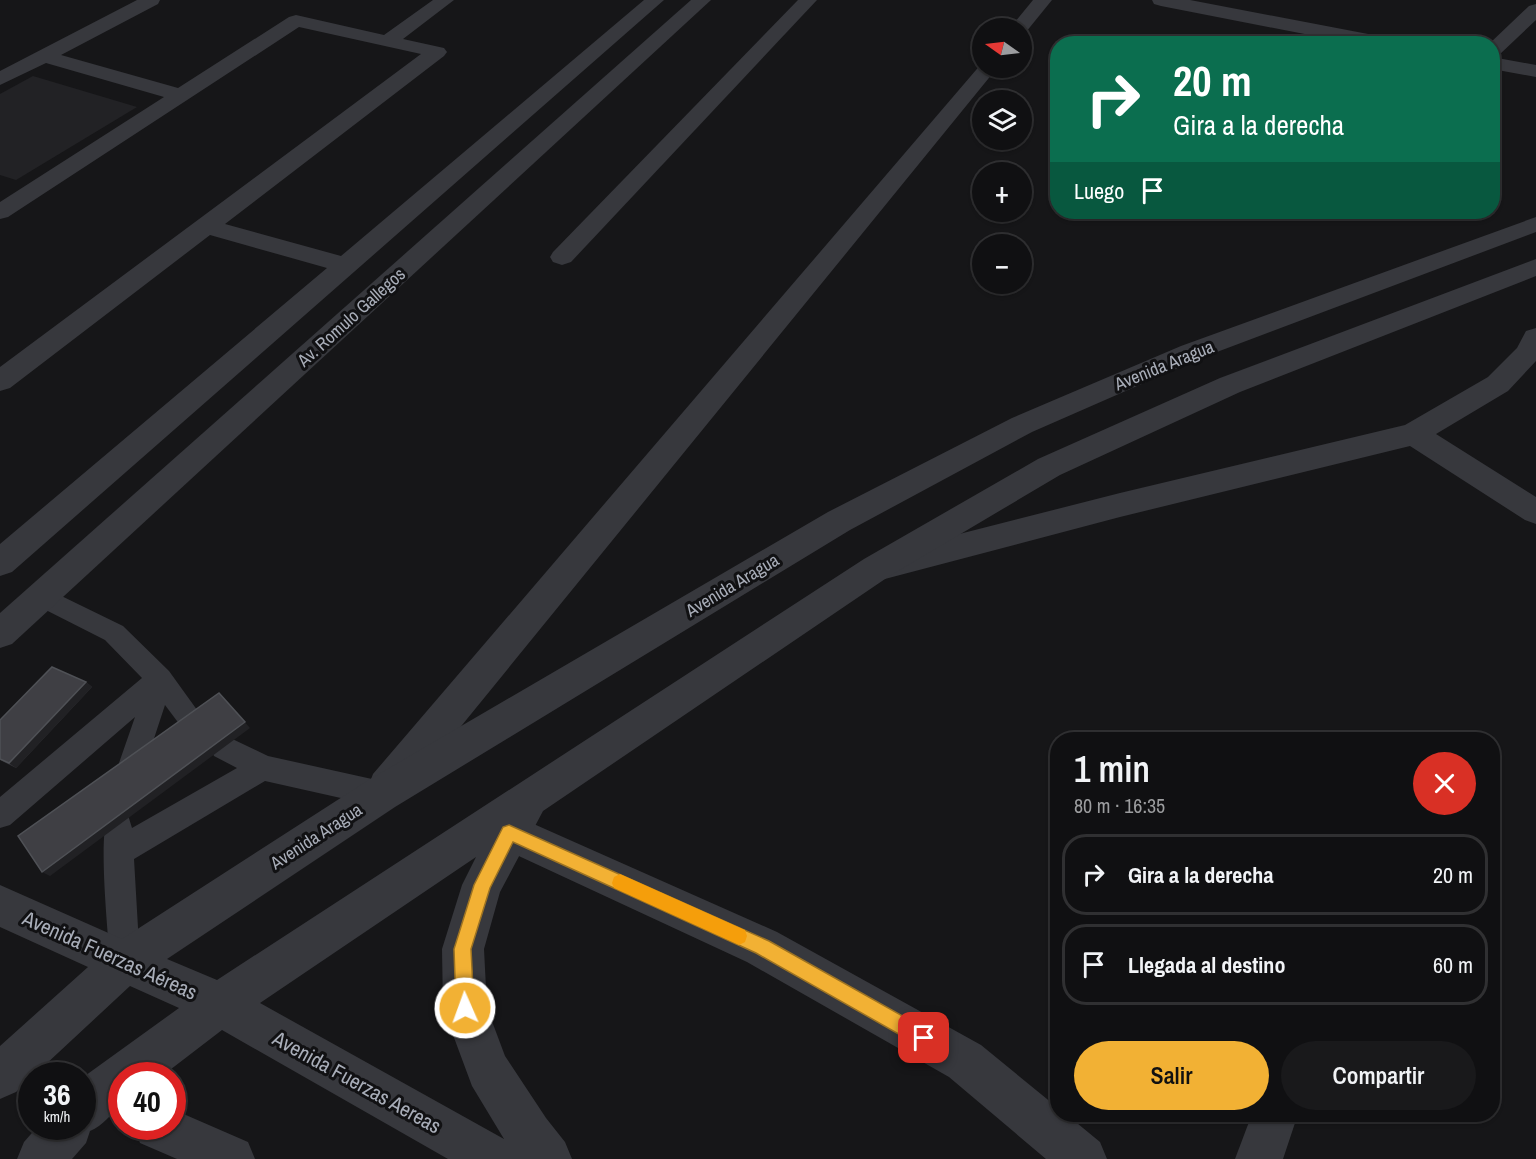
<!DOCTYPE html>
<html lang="es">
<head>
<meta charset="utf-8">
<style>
	body { margin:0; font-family:"Archivo Narrow",sans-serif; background:#19191b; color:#f1f3f6; height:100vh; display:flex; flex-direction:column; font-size:22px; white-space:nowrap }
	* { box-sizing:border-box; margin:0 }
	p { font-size:20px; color:#9c9d9f }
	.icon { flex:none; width:33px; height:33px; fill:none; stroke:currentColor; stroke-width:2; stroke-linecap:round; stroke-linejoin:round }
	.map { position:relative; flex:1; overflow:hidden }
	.panel { position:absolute; left:1050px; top:732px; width:450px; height:390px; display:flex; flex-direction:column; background:#101012; border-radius:24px; box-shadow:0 2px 4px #0004,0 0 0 2px #303032 }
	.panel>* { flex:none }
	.top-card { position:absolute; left:1050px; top:36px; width:450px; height:183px; border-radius:24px; box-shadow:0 2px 4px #0004,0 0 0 2px #303032; background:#0b6e4f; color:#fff; overflow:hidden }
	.needle { width:39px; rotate:284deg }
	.buttons { position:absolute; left:972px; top:18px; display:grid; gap:12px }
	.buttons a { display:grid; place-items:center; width:60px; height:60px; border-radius:50%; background:#101012; box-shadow:0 2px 4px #0004,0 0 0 2px #303032; font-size:30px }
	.speed { position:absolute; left:18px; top:1062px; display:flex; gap:12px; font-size:30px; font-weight:700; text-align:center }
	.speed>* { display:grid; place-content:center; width:78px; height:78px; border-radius:50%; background:#101012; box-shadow:0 2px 4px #0004,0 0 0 2px #303032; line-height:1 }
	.speed small { font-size:15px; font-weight:400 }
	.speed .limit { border:9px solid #d22; background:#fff; color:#111 }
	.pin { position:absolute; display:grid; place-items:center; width:51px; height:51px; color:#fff; margin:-26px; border-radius:12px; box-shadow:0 3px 9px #0006 }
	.me { position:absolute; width:66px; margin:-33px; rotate:358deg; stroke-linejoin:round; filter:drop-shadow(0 0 4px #0008) }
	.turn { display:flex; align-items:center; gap:21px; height:126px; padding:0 24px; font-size:27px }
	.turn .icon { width:78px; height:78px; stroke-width:2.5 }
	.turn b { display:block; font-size:42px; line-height:51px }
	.then { display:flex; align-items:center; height:57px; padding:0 24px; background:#0003; gap:12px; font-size:22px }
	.round { display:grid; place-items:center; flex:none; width:63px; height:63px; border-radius:32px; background:#19191b }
	.head { display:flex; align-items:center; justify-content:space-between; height:102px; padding:0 24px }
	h1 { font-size:36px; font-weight:600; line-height:45px }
	.primary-button { display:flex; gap:12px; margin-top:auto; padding:12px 24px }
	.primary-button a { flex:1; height:69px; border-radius:36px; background:#f2b134; color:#111; font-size:24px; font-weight:600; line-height:69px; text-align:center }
	.primary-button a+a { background:#19191b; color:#f1f3f6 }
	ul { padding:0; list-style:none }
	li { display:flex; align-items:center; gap:18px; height:81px; margin:0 12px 9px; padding:0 12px; border:3px solid #303032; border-radius:24px }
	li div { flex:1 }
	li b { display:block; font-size:22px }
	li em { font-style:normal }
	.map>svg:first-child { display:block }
</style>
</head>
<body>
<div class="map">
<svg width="1536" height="1159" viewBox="0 0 1536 1159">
	<rect width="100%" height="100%" fill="#161618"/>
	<path fill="#222225" d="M33,76l104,31 -121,73 -16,-5v-81z"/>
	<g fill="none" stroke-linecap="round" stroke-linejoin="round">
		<g fill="#37383d" fill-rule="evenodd">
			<path d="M43,587l80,39 46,45 36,50 -4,8 -9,4 -9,-4 -18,-24 -22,67 -10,4 -10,-4 -4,-9 16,-46 -125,108 -10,3v-31l142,-119 -37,-38 -71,-36 -3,-7 3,-7z"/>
			<path d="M224,735l44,21 113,25 10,4 4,9 -4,9 -10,4 -116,-26 -131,78 6,103 -4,11 -11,4 -11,-4 -4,-11c-2,-30 -12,-124 -2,-147l10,-4 10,4 4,13 105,-60 -23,-12 -4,-9 4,-9z"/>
		</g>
		<g fill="#37383d" fill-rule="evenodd">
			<path d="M137,0h23l-2,4 -97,51 117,33 111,-71 7,-2 88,20 49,-35h21l-51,39 41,9 3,4 -3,4 -219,168 116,32 303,-256h20l-652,572 -12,4v-32l327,-276 -117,-33 -200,153 -10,3v-24l421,-313 -122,-27 -291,190 -8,2v-17l164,-105 -118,-34 -46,22v-14z"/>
			<path d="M691,0h20l-699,644 -12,4v-35z"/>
			<path d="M798,0h19l-246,262 -9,3 -9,-3 -3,-5 3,-5z"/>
			<path d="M1033,0h19l-26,32 -4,1v-5h-12z"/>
			<path d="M1152,0h38l199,38 7,2 2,4h-42l-195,-38 -7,-2z"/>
			<path d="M1536,4v16l-37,35 -7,2v-13h-3l40,-38z"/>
			<path d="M1492,57l44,8v12l-44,-8z"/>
			<path d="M982,63v5h15l-596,732 -14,5 -14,-5 -5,-13 5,-13z"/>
			<path d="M1536,328v33l-28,30 -72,43 100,63v27l-11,-4 -115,-74 -290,71 -239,63 -12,-4 -4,-9 4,-9 12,-4 239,-61 285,-68 83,-48 29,-29 9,-17z"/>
			<path d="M509,813l268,119 204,113 77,63v6h8l34,28 7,17h-61l-97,-82 -202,-115 -252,-117 -6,-13 6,-13z"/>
			<path d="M1252,1114h46l-15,45h-48z"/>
		</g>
		<g fill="#37383d" fill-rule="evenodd">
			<path d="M1536,217v15l-335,126 -169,74 -182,98 -455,277 -228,152 50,21 647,-421 174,-100 182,-81 316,-119v17l-296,116 -180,83 -172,102 -345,234 -43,81 -16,57 3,59 18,48 41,62 19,24 7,17h-124l-226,-129 -60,46h-40v29c-11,8 -19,21 -32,26l-4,12 -14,16h-55l7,-17 14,-16h44v-48l97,-70 -49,-22 -114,106 -16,7v-53l88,-79 -88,-40v-42l122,54 245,-158 461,-269 184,-94 169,-72zM476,857l-14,28 -20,64 1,59 29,78 32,53 -244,-136z"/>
			<path d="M172,1109l76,33 7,17h-78l-37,-16 -6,-17h38z"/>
		</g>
	</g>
	<path fill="#323236" d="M86,682l6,5 -76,81 -16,-8v-40z"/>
	<g fill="#212124">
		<path d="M86,682l6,5 -76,81 -7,-5z"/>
		<path d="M219,693l31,35 -200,148 -8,-4z"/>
	</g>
	<g fill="#3f3f44" stroke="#4f5156" stroke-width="1.5">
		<path d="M52,667l34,15 -77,81 -9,-4v-39z"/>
		<path d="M219,693l26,29 -203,150 -24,-36z"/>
	</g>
	<path fill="#f2b134" stroke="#9d7322" stroke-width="1.5" d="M509,825l260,116 162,91 3,6 -3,7 -7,3 -6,-3 -162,-92 -243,-111 -23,46 -19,61 3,59 -2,6 -7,3 -6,-3 -3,-6 -2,-59 20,-64 29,-58z"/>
	<path fill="#f59e0b" d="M620,874l125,56 2,6 -2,6 -6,3 -125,-57 -2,-5 2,-6z"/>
	<g text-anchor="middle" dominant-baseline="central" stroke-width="6" stroke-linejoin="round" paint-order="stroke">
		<g font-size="18" fill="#a8adb8" stroke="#111113">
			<text transform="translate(351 317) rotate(-42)">Av. Romulo Gallegos</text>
			<text transform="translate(1164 365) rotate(-22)">Avenida Aragua</text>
			<text transform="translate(732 585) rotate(-31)">Avenida Aragua</text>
			<text transform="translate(316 836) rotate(-33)">Avenida Aragua</text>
		</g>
		<g font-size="21" fill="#a8adb8" stroke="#111113">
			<text transform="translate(110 955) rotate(24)">Avenida Fuerzas Aéreas</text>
			<text transform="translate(357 1082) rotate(29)">Avenida Fuerzas Aereas</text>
		</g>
	</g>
</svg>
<div class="buttons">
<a><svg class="needle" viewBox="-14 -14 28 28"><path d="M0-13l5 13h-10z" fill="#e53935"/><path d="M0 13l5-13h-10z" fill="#9c9d9f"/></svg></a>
<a><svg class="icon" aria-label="layers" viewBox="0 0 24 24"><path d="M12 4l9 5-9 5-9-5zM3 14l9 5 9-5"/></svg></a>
<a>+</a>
<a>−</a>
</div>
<div class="speed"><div>36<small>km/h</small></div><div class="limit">40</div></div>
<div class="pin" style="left:924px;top:1038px;background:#d93025"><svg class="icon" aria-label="arrive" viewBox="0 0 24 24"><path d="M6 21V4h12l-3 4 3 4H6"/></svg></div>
<svg class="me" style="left:465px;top:1008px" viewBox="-20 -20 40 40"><circle r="17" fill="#f2b134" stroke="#fff" stroke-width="3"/><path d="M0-11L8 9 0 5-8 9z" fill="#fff"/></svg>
<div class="top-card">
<div class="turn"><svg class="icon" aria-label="right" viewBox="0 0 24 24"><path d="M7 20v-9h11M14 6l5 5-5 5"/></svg><div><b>20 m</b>Gira a la derecha</div></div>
<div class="then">Luego<svg class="icon" aria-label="arrive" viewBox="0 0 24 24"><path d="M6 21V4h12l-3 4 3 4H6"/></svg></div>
</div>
<section class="panel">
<div class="head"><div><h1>1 min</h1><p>80 m · 16:35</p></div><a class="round" style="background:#d93025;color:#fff"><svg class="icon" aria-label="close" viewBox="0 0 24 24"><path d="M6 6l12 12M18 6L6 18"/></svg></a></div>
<ul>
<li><svg class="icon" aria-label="right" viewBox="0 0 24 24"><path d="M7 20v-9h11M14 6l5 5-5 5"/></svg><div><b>Gira a la derecha</b></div><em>20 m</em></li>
<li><svg class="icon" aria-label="arrive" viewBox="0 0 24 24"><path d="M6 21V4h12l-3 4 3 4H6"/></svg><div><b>Llegada al destino</b></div><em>60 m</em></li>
</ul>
<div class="primary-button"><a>Salir</a><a>Compartir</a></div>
</section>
</div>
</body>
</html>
